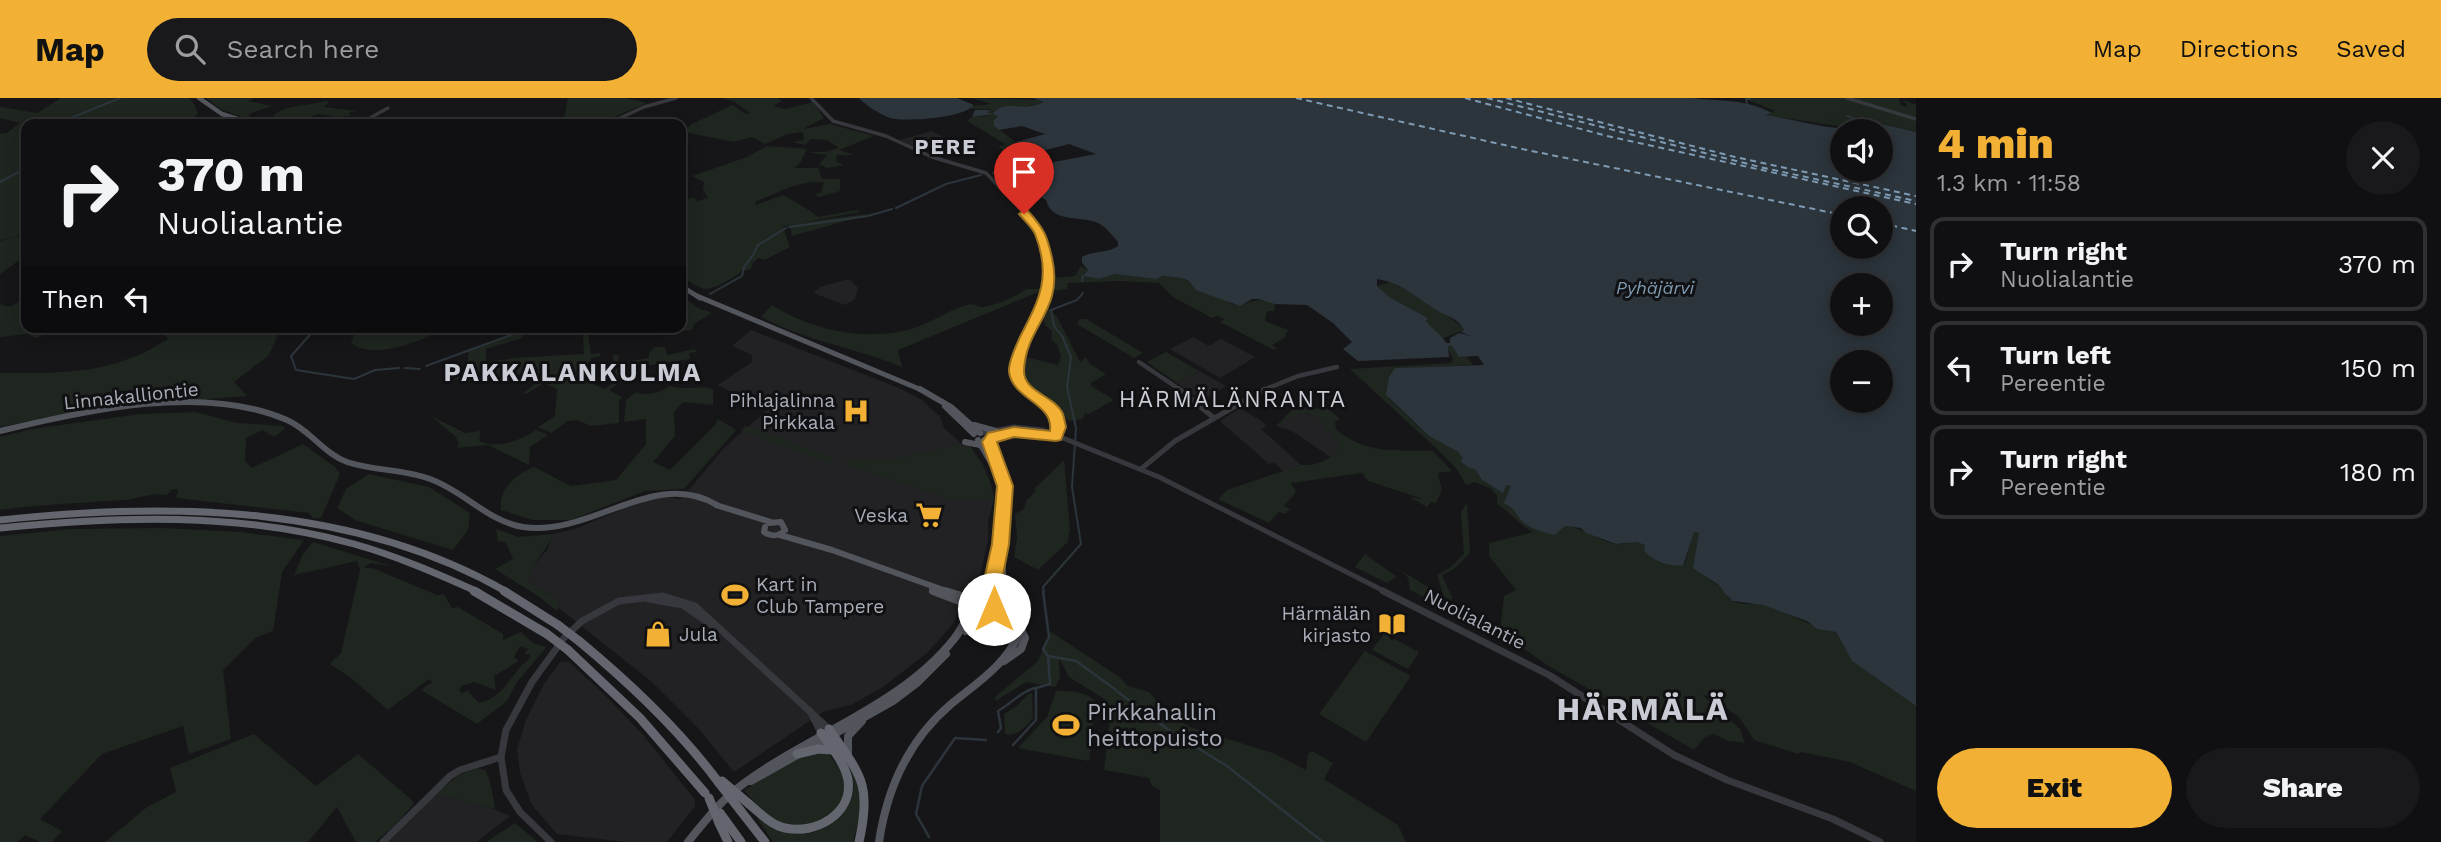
<!DOCTYPE html>
<html lang="en">
<head>
<meta charset="utf-8">
<style>
	body { margin:0; font-family:"Work Sans",sans-serif; background:#19191b; color:#f1f3f6; height:100vh; display:flex; flex-direction:column; font-size:26px; white-space:nowrap }
	* { box-sizing:border-box; margin:0 }
	p { font-size:23px; color:#9c9d9f }
	.icon { flex:none; width:38px; height:38px; fill:none; stroke:currentColor; stroke-width:2; stroke-linecap:round; stroke-linejoin:round }
	.map { position:relative; flex:1; overflow:hidden }
	.side { display:flex; flex-direction:column; background:#101012; width:525px }
	.side>* { flex:none }
	.guide { position:absolute; left:21px; top:21px; width:665px; height:214px; border-radius:14px; box-shadow:0 4px 18px #0003,0 0 0 2px #303032; background:#101012; color:#f1f3f6; overflow:hidden }
	.fabs { position:absolute; left:1830px; top:21px; display:grid; gap:14px }
	.fabs a { display:grid; place-items:center; width:63px; height:63px; border-radius:50%; background:#101012; box-shadow:0 4px 18px #0003,0 0 0 2px #303032; font-size:35px }
	.pin { position:absolute; display:grid; place-items:center; width:60px; height:60px; color:#fff; margin:-72px -30px; border-radius:50% 50% 50% 0; rotate:-45deg; box-shadow:0 0 7px #0007 }
	.pin .icon { rotate:45deg }
	.me { position:absolute; width:77px; margin:-38px; rotate:0deg; stroke-linejoin:round; filter:drop-shadow(0 0 5px #0008) }
	.turn { display:flex; align-items:center; gap:24px; height:147px; padding:0 21px; font-size:32px }
	.turn .icon { width:91px; height:91px; stroke-width:2.5 }
	.turn b { display:block; font-size:49px; line-height:60px }
	.then { display:flex; align-items:center; height:66px; padding:0 21px; background:#0003; gap:14px; font-size:26px }
	.round { display:grid; place-items:center; flex:none; width:74px; height:74px; border-radius:37px; background:#19191b }
	.summary { display:flex; align-items:center; justify-content:space-between; height:119px; padding:0 21px }
	h1 { font-size:42px; font-weight:800; line-height:52px; color:#f2b134 }
	.cta { display:flex; gap:14px; margin-top:auto; padding:14px 21px }
	.cta a { flex:1; height:80px; border-radius:42px; background:#f2b134; color:#111; font-size:28px; font-weight:800; line-height:80px; text-align:center }
	.cta a+a { background:#19191b; color:#f1f3f6 }
	ul { padding:0; list-style:none }
	li { display:flex; align-items:center; gap:21px; height:94px; margin:0 14px 10px; padding:0 7px; border:4px solid #303032; border-radius:14px }
	li div { flex:1 }
	li b { display:block; font-size:26px }
	li em { font-style:normal }
	header { display:flex; align-items:center; gap:42px; box-sizing:border-box; height:98px; padding:0 35px; background:#f2b134; color:#111 }
	header strong { font-size:33px }
	nav { display:flex; gap:38px; margin-inline-start:auto; font-size:24px }
	.search { width:490px; height:63px; background:#19191b; display:flex; align-items:center; gap:18px; box-sizing:border-box; padding:0 24px; border-radius:38px; color:#9c9d9f; font-size:26px }
	main { display:flex; flex:1; min-height:0 }
	.map>svg:first-child { display:block }
</style>
</head>
<body>
<header>
<strong>Map</strong>
<div class="search"><svg class="icon" aria-label="search" viewBox="0 0 24 24"><circle cx="10" cy="10" r="6"/><path d="M15 15l6 6"/></svg>Search here</div>
<nav><a>Map</a><a>Directions</a><a>Saved</a></nav>
</header>
<main>
<div class="map">
<svg width="1916" height="744" viewBox="0 0 1916 744">
	<rect width="100%" height="100%" fill="#161618"/>
	<g fill="#222225">
		<path d="M932,33l18,10 -28,10 -22,-11z"/>
		<path d="M849,181l9,9 -3,11 -10,6 -32,-12 7,-6z"/>
		<path d="M751,232l148,58 23,12 18,17 4,11 19,17 7,1 14,20 8,21 2,12 -6,22v20l-9,39 -14,17 -12,27 -25,28 -45,35 -30,17 -30,8 -89,60 -37,-45 -45,-45 -93,-74 -2,-9 -29,-18 2,-12 18,-20 5,-15 22,-5 62,-26 28,-6 16,2 43,-51 43,-38 -49,-25 34,-23v-7l-20,-9z"/>
		<path d="M1193,239l16,9 12,-7 34,18 -35,21 -50,-29z"/>
		<path d="M1199,273l27,15 -24,15 -25,-18z"/>
		<path d="M1240,310l23,14 3,5 -5,2 40,36 -18,6 -9,-9 -5,2 -49,-43z"/>
		<path d="M1298,314l20,4 24,30 -10,12 -40,-27 -16,-5z"/>
		<path d="M560,564h9l36,33 39,41 51,64v6l-28,36h-41l-69,-8 -25,-29 -12,-32 -3,-24 9,-29 18,-36z"/>
		<path d="M435,696l59,15 16,7 -34,26h-87z"/>
	</g>
	<g fill="#1e261f" fill-rule="evenodd">
		<path d="M61,0h128l5,6 4,9 -4,5 -21,6h-147v110l-9,2 9,11v8l-26,19v-33l16,-4 -16,3v-106l7,-1 13,-10 -20,-5v-11l37,6z"/>
		<path d="M206,0h49l-7,3 24,5 -23,8 2,5 17,3 -1,2h-5l-40,-14z"/>
		<path d="M568,0h57l22,5 -35,15 -48,1z"/>
		<path d="M722,0h56l4,3 -9,5 12,3 28,-7 11,16 -21,11 27,-5 44,12 -35,14 15,5h-17l-1,6 8,4 -17,3 -8,-4 8,-9 -19,-3h17l14,-4 -12,-8 -16,-1 -6,6 -13,-3 12,-2 -1,-8 -15,2 -23,10 -13,-7 -18,5 -50,-10 6,-7 42,-20 14,9 4,-1 -15,-11z"/>
		<path d="M972,0l71,2 -4,4 -47,8 6,5 -4,9 22,16 35,22 1,5 -12,3 -7,-4 4,-2 -6,-4 2,-1 -9,-6 -10,2 -16,-10 7,-3 -38,-23 5,-4 15,-1 4,-7h-21l3,-3 18,-2z"/>
		<path d="M1744,0h155l2,8 7,1 -5,-7 13,5v27l-57,-14 -8,3 11,6 -5,2 -93,-14 11,-4z"/>
		<path d="M325,3l5,1 -7,5 35,4 -9,1 2,4h-9l4,3 -8,5h-12l10,-7 -17,-3 -10,4 8,3 -8,3 -39,-1c5,-20 38,-16 55,-22z"/>
		<path d="M767,48l40,3 -7,14 -5,5h23l4,11h18v12l-21,6 -5,-3 7,-1 3,-11c-30,-1 -43,10 -69,20l1,3 27,-10c12,7 23,12 35,22l39,-7 3,2 -56,10 71,-9 -83,23 -2,-11 11,-3 -18,5 7,20 -26,13 -6,-2 -6,6 -1,5 -10,2c-4,6 -28,18 -34,18 -9,0 -19,-9 -26,-13v-33l6,-7 -6,-2v-39l4,5 9,-3 3,4 11,-3 -5,-9 1,-7 -12,-6 55,-19z"/>
		<path d="M1081,168l7,4 -4,6 15,3 16,-5 41,5 7,-3 19,2 50,26c16,3 26,-11 43,0l-1,7h-7l-2,10 23,9 -4,8 -12,7 4,3 -2,2 -54,-28 4,-3 -7,-3 -5,2 -39,-21 -14,-14 -39,-2 -52,2 -1,6 -14,2 1,-13 21,-2z"/>
		<path d="M1390,184c11,3 69,38 74,48l-20,8 -13,-8 -5,-9 2,-3 -39,-21 -12,-11z"/>
		<path d="M1026,191h14l1,2 -143,59 4,17c-46,-19 -97,-26 -141,-50l11,-12c40,26 99,38 145,22 17,-6 32,-17 49,-22 6,-2 10,1 16,2 11,0 36,-11 44,-18z"/>
		<path d="M681,197l17,13 14,5 -18,11 -2,6 -11,1z"/>
		<path d="M26,200v29h12l7,7 -9,4 -9,-4 -27,3v-33l10,3z"/>
		<path d="M1048,210l9,9 23,45 6,-5 4,7 16,10 -15,9v3l23,14 -25,14 -4,-1 -2,6 -14,2 -40,-32 -10,-14 3,-19 36,9 3,-8 -4,-13 -6,-4 1,-9 -7,-6 -2,-7z"/>
		<path d="M1080,221h6l57,34 -9,5 -57,-34z"/>
		<path d="M166,229h24l-3,5 93,-2 -11,25 -35,27 13,14 -154,12 -93,19v-54c64,0 112,2 168,-34l-7,-8z"/>
		<path d="M397,229l10,3 1,-3h41c-26,12 -72,35 -98,16l3,-8 21,-7z"/>
		<path d="M507,229h13l3,7 -1,4 -36,11v13l29,-4 69,-4 -1,-20 5,-1 3,21 9,-1v3l-9,2 2,26 11,5 12,-8 -3,-26h5l1,8 30,-5v-5l6,-6h10l2,8 28,-6 1,3 -7,1 1,6 -46,7 -35,24 14,8 -4,2v23l-28,3 -14,-6 -9,1 -17,12 -13,-6 17,-11 2,-27 -13,-6 -18,11 -3,-1 17,-12 -15,-7 -62,8 -18,-7 22,-9 2,-17 44,-15z"/>
		<path d="M1447,248h5l7,11h8l6,8 -78,3 -6,31 40,37 18,8 13,9 3,6 -3,2 9,7 6,1 7,11 21,13 5,-9 3,2 11,35 33,14 10,-9c21,2 35,16 51,18 7,1 15,-3 21,-2 19,3 14,24 47,24l10,-35 5,2c2,21 -1,45 21,53 4,6 7,13 15,16 9,3 19,1 28,3 26,6 47,23 73,27l16,29 64,45v85l-66,-29 -49,-10 -3,2 -44,-14 -15,-23 -27,-19 -10,-4 38,35 5,14 -17,-2 -14,-7 -9,3 -11,13 -147,-85 -47,-33 4,-36 12,-6 -27,-34v-13l44,-11c-15,-8 -22,-19 -36,-28v-9l-7,-7 -15,-6 -9,3 -10,-17 -17,-17 -89,-82 101,-6 2,-4z"/>
		<path d="M1166,254l33,19 -22,12 -30,-21z"/>
		<path d="M670,288c16,5 26,-1 43,3v16l-30,-3 -9,10 1,24 -22,26 17,8 45,-45 3,-6 18,11 -52,59 -39,2 -74,29h-38l-32,-10c-3,-21 15,-36 33,-43l37,19 45,-6 30,-36v-25l-22,3 2,-22 10,-8c10,5 25,0 34,-6z"/>
		<path d="M1294,310l34,1 12,10 -5,3 1,8c33,25 57,19 97,21l19,20 -14,2 4,17 -6,13 -5,-1 -4,5 -18,-10 14,2 -55,-18 -6,-8 -71,10 5,9 -12,14 6,3 -5,5 -6,-2 -10,11 -51,-24 9,-9 74,-25c17,1 30,-6 40,-18 -27,-30 -24,-47 -65,-21z"/>
		<path d="M196,314l41,11 46,3 2,3 -11,8 -11,-7 -17,8 -1,23 7,7 51,-24 32,23 5,7 -19,44h-8l-4,-5 -133,-15 2,-9h-6l-5,6c-15,-3 -29,4 -43,5 -42,3 -82,4 -124,10v-73l32,-8 108,-15z"/>
		<path d="M431,318l34,17 16,-2 -2,10c19,9 41,-1 57,-11l12,5 -18,12 -1,18 -41,-20 -31,3 2,-4 -3,-7z"/>
		<path d="M746,328l88,32v1l-6,4 -87,-32z"/>
		<path d="M955,348h15c11,17 21,33 24,53l-41,1 -110,-36 5,-5h45z"/>
		<path d="M1064,362l6,69 -2,13 -30,28 -24,-13 3,-20 -2,-23 9,-5 2,-8 9,-9v-4z"/>
		<path d="M369,376l60,13 41,26 -2,17 -15,20 -96,-29 -20,-13 9,-19z"/>
		<path d="M1467,405l3,50 -16,16 -12,6 10,22 -3,13 -39,-20 -2,-12 -6,-7 42,26 -7,-22 14,-8 13,-13 -3,-42z"/>
		<path d="M161,430l80,4 63,8 -22,32 -9,59 -18,7 -32,32 8,69 -42,15 -6,-28 -81,28 -62,65 22,12 -10,11h-12l-15,-7 -7,7h-18v-306l72,-7z"/>
		<path d="M496,431l23,8 34,-3c-6,18 -22,28 -25,47l29,18 2,9 -2,3 -22,-17 -40,-25 18,-10 -7,-16 -8,-2z"/>
		<path d="M313,444l78,24 -20,-3 -7,4 11,2 62,26 7,-1 8,14 6,-1 45,27v6l18,-8 12,11 13,4 -1,2 -28,33 -10,19 -30,23 -56,-34 11,-8 -3,-3 -41,31 -37,-32 -21,-14 11,-11 19,-83 -3,-9 -63,14 9,-21zM520,548l8,3 -4,5h6v4c-21,16 -24,39 -51,45l-12,-13 -4,3 -4,-2 2,-5 13,-4 22,8 -2,-14 25,-15 -5,-4z"/>
		<path d="M1365,456l31,22v1l-9,6 -32,-16z"/>
		<path d="M1051,534l67,44 10,10 21,6 19,22 22,13 83,26 33,17 2,-16 4,-3 21,12 -9,16 74,46 8,17h-246v-52l-8,-4 -3,-8 -45,-8 6,-53 -4,-17 -37,-23 -10,-19 1,20 -5,9 -29,-5 -30,19 -1,-4 43,-36z"/>
		<path d="M1384,536l35,18 -11,17 -36,-19z"/>
		<path d="M1365,553l46,25 -45,66 -47,-28z"/>
		<path d="M1056,593c14,0 29,0 39,10l-6,60 -71,-13 29,-31z"/>
		<path d="M1032,595l1,25c-7,9 -15,19 -28,16l-1,-20 13,-8 11,-12z"/>
		<path d="M254,636l62,52 42,-32 55,47v4l-19,21 -19,16h-19l-19,-35 -29,35h-203l42,-35 29,-15 -6,-24z"/>
		<path d="M832,647l24,28 6,35 -9,34h-80l-17,-25c12,7 26,16 41,17 25,2 53,-19 56,-44 2,-16 -13,-33 -21,-45z"/>
		<path d="M817,654l11,1c5,7 13,15 15,22 9,37 -31,60 -63,47 -15,-6 -26,-20 -36,-32l57,-33z"/>
		<path d="M477,670l8,2c6,10 7,24 10,35l-1,4 -59,-15 24,-19z"/>
		<path d="M515,725l23,19h-52z"/>
	</g>
	<g fill="#2c353c" fill-rule="evenodd">
		<path d="M859,0h98l17,7c-11,13 -61,16 -79,14 -10,-1 -30,-14 -36,-21z"/>
		<path d="M1033,0h660c29,4 51,0 79,15l-7,2c21,2 72,18 96,13l-11,-6 2,-5 64,15v574l-64,-45 -16,-29 -19,-3 -10,-8 -44,-16 -30,-4 -8,-7 -5,-8 -27,-18 6,-35 -5,-1 -11,34c-14,0 -29,-4 -39,-15l1,-6 -8,-3 -21,2 -30,-11 -5,-5 -16,-2 -10,9c-8,-1 -26,-7 -32,-13 -8,-8 -5,-11 -19,-19l7,-17 -4,-1 -4,8 -21,-13 -7,-11 -6,-1 -9,-7 3,-3 -6,-7 -28,-15 -43,-41 3,-18 6,-9 89,-3 -6,-9 -19,1 -7,-11h-4l1,11 -91,4 -15,-12 9,-7 -19,-19 -26,-18 -32,-1 -16,-5h-7l-12,7 -44,-16 -7,-9 -7,-3 -19,-2 -7,3 -41,-5 -16,5 -16,-3 5,-6 -6,-7v-6c12,-7 24,-3 36,-11v-4c-5,-6 -13,-16 -20,-19 -17,-8 -46,1 -52,-23l-10,-6v-10l-8,-9 22,-5 1,-6 3,-2 42,-8 -27,-10 -35,9 -18,-11 29,-8 -23,-8 -23,4 -5,-4v-6l4,-3 -4,-3 -22,3 3,-7h15l-2,3 4,1c15,-16 31,-1 51,-12zM1843,33h38v39h-38zM1881,110v39h-38v-39zM1377,181c26,4 39,19 61,32 10,6 20,7 26,19l-3,2 9,4 -11,-3 -9,5v5h-4c-4,-9 -14,-13 -20,-22l2,-3 -39,-21 -12,-11zM1843,187h38v39h-38zM1843,264h38v39h-38z"/>
	</g>
	<g fill="none" stroke-linecap="round" stroke-linejoin="round">
		<g stroke="#2c353c" stroke-width="2">
			<path d="M1747,5l-1,-4h4"/>
			<path d="M1847,18l4,1"/>
			<path d="M56,26l64,-26"/>
			<path d="M993,75l35,2"/>
			<path d="M0,84l26,-14"/>
			<path d="M896,110l50,-24 35,-9"/>
			<path d="M789,129l79,-11 24,-7"/>
			<path d="M754,155l4,-8 28,-17"/>
			<path d="M1082,183l1,-5"/>
			<path d="M710,196l32,-18 2,-9 9,-12"/>
			<path d="M681,215l6,-2"/>
			<path d="M317,229l-26,29 5,14 58,9 21,-9 24,-2"/>
			<path d="M521,235l23,-6"/>
			<path d="M426,268l85,-31"/>
			<path d="M405,270l15,1"/>
			<path d="M1044,494l-1,-5 38,-43 -9,-57 4,-59 -9,-41 4,-30 -9,-21 -8,-10 -3,-16 26,-10 6,-7"/>
		</g>
		<g stroke="#2c353c" stroke-width="2.5">
			<path d="M1048,558l28,5 40,29"/>
			<path d="M1118,594l52,39 57,35 96,76"/>
			<path d="M998,634l3,-4 -3,-17c13,-7 23,-20 37,-23"/>
			<path d="M1013,647l23,-25v-32l14,-4 -2,-28 -5,-7 6,-12 -6,-46"/>
			<path d="M929,739l-13,-23 6,-28 33,-48 31,2"/>
		</g>
		<g stroke="#7f9bb3" stroke-width="2" stroke-dasharray="6 4.5" stroke-linecap="butt">
			<path d="M1296,0l226,51 321,66"/>
			<path d="M1465,0l142,38 309,68"/>
			<path d="M1487,0l273,69 156,34"/>
			<path d="M1506,0l229,59 181,39"/>
			<path d="M1881,125l35,8"/>
		</g>
		<g stroke="#37383d" stroke-width="3.5">
			<path d="M811,0l22,23 53,15 46,21 54,16 53,56"/>
			<path d="M1847,0l69,21"/>
			<path d="M359,26l29,-16"/>
			<path d="M607,26l37,-17 32,-9"/>
		</g>
		<g stroke="#37383d" stroke-width="4.5">
			<path d="M1139,264l43,29"/>
			<path d="M1026,293l-10,-19 6,-24 27,-56v-23l-12,-42"/>
			<path d="M1261,293l37,-15 39,-9"/>
		</g>
		<g stroke="#37383d" stroke-width="5">
			<path d="M1024,291l34,28 -2,19"/>
			<path d="M1179,291l35,29"/>
			<path d="M983,335l31,-6 29,3 116,47 227,115"/>
			<path d="M985,341l43,-7"/>
			<path d="M1141,371l34,-28 90,-52"/>
		</g>
		<g stroke="#37383d" stroke-width="7">
			<path d="M1383,493l166,84 125,80 53,25 106,39 47,23"/>
			<path d="M649,501l34,6 29,20"/>
			<path d="M810,613l11,22"/>
			<path d="M383,744l67,-66 10,-6 41,-13"/>
			<path d="M551,744l-31,-30 -14,-22 -5,-33 5,-27 26,-48 32,-44 18,-17 37,-20 44,-5 32,10 134,123"/>
		</g>
		<path stroke="#53555c" stroke-width="4.5" d="M199,0l23,16 31,10"/>
		<g stroke="#53555c" stroke-width="5">
			<path d="M681,188l19,12"/>
			<path d="M697,198l227,95"/>
		</g>
		<g stroke="#53555c" stroke-width="6">
			<path d="M920,291l31,18 29,26"/>
			<path d="M945,308l29,28"/>
			<path d="M974,327l22,6"/>
			<path d="M0,333c86,-20 202,-48 287,-11 23,10 36,33 60,42 27,9 57,7 83,17 34,12 57,42 93,48 69,10 132,-60 194,-22"/>
			<path d="M978,342l15,26 9,30"/>
			<path d="M984,342c7,11 14,22 18,34 10,36 -2,85 -15,118"/>
			<path d="M965,344l15,3"/>
			<path d="M993,351l-4,-7 5,-6"/>
			<path d="M716,407l55,17"/>
			<path d="M769,425l12,-1 4,8"/>
			<path d="M765,429l-1,5c8,5 14,5 21,-2"/>
			<path d="M780,437l52,15 117,42"/>
			<path d="M1002,456l2,38"/>
			<path d="M932,492l6,2"/>
			<path d="M992,494l1,-12"/>
		</g>
		<g stroke="#53555c" stroke-width="8">
			<path d="M933,493l37,14"/>
			<path d="M945,493l33,10"/>
			<path d="M1003,493l22,47 -4,11 -17,12"/>
			<path d="M984,502l4,-9"/>
			<path d="M978,518l24,4"/>
			<path d="M966,531l13,-13"/>
			<path d="M966,533l23,-9 25,6"/>
			<path d="M848,659v-21l14,-15"/>
			<path d="M751,683l142,-80 25,-19 28,-28"/>
			<path d="M688,744c17,-21 33,-42 55,-58 67,-50 158,-78 211,-145 9,-11 14,-24 21,-37l9,-2 8,4"/>
			<path d="M879,744c8,-54 29,-101 71,-137 24,-20 56,-40 68,-70l-25,-28 -1,-16"/>
		</g>
		<g stroke="#63666e" stroke-width="7">
			<path d="M0,422c171,-18 354,-16 507,72"/>
			<path d="M0,430c118,-12 238,-16 354,16 43,12 84,30 124,48"/>
		</g>
		<g stroke="#63666e" stroke-width="9">
			<path d="M474,493l73,43"/>
			<path d="M504,493l54,34"/>
			<path d="M579,543c52,43 100,88 140,142"/>
			<path d="M568,552l72,68 65,75"/>
			<path d="M829,631c32,47 43,55 30,113"/>
			<path d="M797,656l21,-5 14,1"/>
			<path d="M749,706c11,9 22,21 36,24 30,7 68,-14 63,-48 -3,-17 -17,-33 -27,-47"/>
			<path d="M740,712l25,32"/>
			<path d="M720,715l21,29"/>
			<path d="M719,725l9,19"/>
		</g>
		<g stroke="#63666e" stroke-width="9">
			<path d="M558,527l21,16"/>
			<path d="M547,536l21,16"/>
			<path d="M722,683l27,23"/>
			<path d="M719,685l21,27"/>
			<path d="M709,700l10,25"/>
		</g>
	</g>
	<path fill="#f2b134" stroke="#9d7322" stroke-width="2" d="M1024,112l4,1c16,18 19,24 24,47 12,53 -26,67 -28,112 -1,22 29,25 38,42 2,4 3,11 4,15l-5,13 -5,1 -42,-4 -17,5 16,44 -4,58 -7,36 1,29 -3,5h-13l-3,-5v-29l8,-36 5,-58 -15,-44 6,-9 26,-6 36,4c4,-28 -37,-31 -41,-59 -1,-10 7,-26 11,-35 19,-37 32,-60 15,-103 -3,-7 -11,-14 -16,-20z"/>
	<defs>
		<g id="hospital-bare" transform="scale(2.1)"><path d="M-5-5h3v3.5h4V-5h3V5h-3V1.5h-4V5h-3Z" fill="#f2b134" stroke="#111113" stroke-width="2.5" paint-order="stroke"/></g>
		<g id="supermarket-bare" transform="scale(2.1)"><path d="M-6-5.5h2.5l.6 2H6L4.5 2H-2.5L-4.4-4H-6ZM-1.5 3.2a1.3 1.3 0 1 0 .1 0ZM3 3.2a1.3 1.3 0 1 0 .1 0Z" fill="#f2b134" stroke="#111113" stroke-width="2.5" paint-order="stroke"/></g>
		<g id="stadium-bare" transform="scale(2.1)"><path d="M0-5a6.5 5 0 1 0 0 10a6.5 5 0 1 0 0-10ZM-3.5-1.8h7v3.6h-7Z" fill="#f2b134" stroke="#111113" stroke-width="2.5" paint-order="stroke"/></g>
		<g id="library-bare" transform="scale(2.1)"><path d="M-6-4Q-3-5.5-.7-3.5V5Q-3 3-6 4ZM6-4Q3-5.5 .7-3.5V5Q3 3 6 4Z" fill="#f2b134" stroke="#111113" stroke-width="2.5" paint-order="stroke"/></g>
		<g id="shop-bare" transform="scale(2.1)"><path d="M-5-2.5h2.3a2.7 3.5 0 0 1 5.4 0H5L5.5 6h-11ZM-1.5-2.5h3a1.5 2.3 0 0 0-3 0Z" fill="#f2b134" stroke="#111113" stroke-width="2.5" paint-order="stroke"/></g>
	</defs>
	<g fill-rule="evenodd">
		<use href="#hospital-bare" x="856" y="313"/>
		<use href="#supermarket-bare" x="929" y="417"/>
		<use href="#stadium-bare" x="735" y="497"/>
		<use href="#library-bare" x="1392" y="526"/>
		<use href="#shop-bare" x="658" y="536"/>
		<use href="#stadium-bare" x="1066" y="627"/>
	</g>
	<g text-anchor="middle" dominant-baseline="central" stroke-width="6" stroke-linejoin="round" paint-order="stroke">
		<g font-size="18" font-style="italic" fill="#7f9bb3" stroke="#111113">
			<text x="1655" y="189">Pyhäjärvi</text>
		</g>
		<g font-size="19" fill="#a8adb8" stroke="#111113">
			<text transform="translate(131 298) rotate(-6)">Linnakalliontie</text>
			<text transform="translate(1475 521) rotate(27)">Nuolialantie</text>
		</g>
		<g font-size="19" fill="#a8adb8" stroke="#111113" text-anchor="end">
			<text x="835" y="302">Pihlajalinna<tspan x="835" dy="22">Pirkkala</tspan></text>
			<text x="908" y="417">Veska</text>
			<text x="756" y="486" text-anchor="start">Kart in<tspan x="756" dy="22">Club Tampere</tspan></text>
			<text x="1371" y="515">Härmälän<tspan x="1371" dy="22">kirjasto</tspan></text>
			<text x="679" y="536" text-anchor="start">Jula</text>
		</g>
		<g font-size="21" font-weight="bold" letter-spacing="2" fill="#c9ccd4" stroke="#111113">
			<text x="946" y="48">PERE</text>
		</g>
		<g font-size="23" letter-spacing="2" fill="#c9ccd4" stroke="#111113">
			<text x="1233" y="301">HÄRMÄLÄNRANTA</text>
		</g>
		<g font-size="23" fill="#a8adb8" stroke="#111113" text-anchor="start">
			<text x="1087" y="614">Pirkkahallin<tspan x="1087" dy="26">heittopuisto</tspan></text>
		</g>
		<g font-size="26" font-weight="bold" letter-spacing="2" fill="#c9ccd4" stroke="#111113">
			<text x="573" y="274">PAKKALANKULMA</text>
		</g>
		<g font-size="32" font-weight="bold" letter-spacing="2" fill="#c9ccd4" stroke="#111113">
			<text x="1643" y="611">HÄRMÄLÄ</text>
		</g>
	</g>
</svg>
<div class="fabs">
<a><svg class="icon" aria-label="sound" viewBox="0 0 24 24"><path d="M4 9h4l5-4v14l-5-4H4zM17 9q2 3 0 6"/></svg></a>
<a><svg class="icon" aria-label="search" viewBox="0 0 24 24"><circle cx="10" cy="10" r="6"/><path d="M15 15l6 6"/></svg></a>
<a>+</a>
<a>−</a>
</div>
<div class="pin" style="left:1024px;top:116px;background:#d93025"><svg class="icon" aria-label="arrive" viewBox="0 0 24 24"><path d="M6 21V4h12l-3 4 3 4H6"/></svg></div>
<svg class="me" style="left:994px;top:511px" viewBox="-20 -20 40 40"><circle r="19" fill="#fff"/><path d="M0-13L10 11 0 6-10 11z" fill="#f2b134"/></svg>
<div class="guide">
<div class="turn"><svg class="icon" aria-label="right" viewBox="0 0 24 24"><path d="M7 20v-9h11M14 6l5 5-5 5"/></svg><div><b>370 m</b>Nuolialantie</div></div>
<div class="then">Then<svg class="icon" aria-label="left" viewBox="0 0 24 24"><path d="M17 20v-9H6M10 6l-5 5 5 5"/></svg></div>
</div>
</div>
<section class="side">
<div class="summary"><div><h1>4 min</h1><p>1.3 km · 11:58</p></div><a class="round"><svg class="icon" aria-label="close" viewBox="0 0 24 24"><path d="M6 6l12 12M18 6L6 18"/></svg></a></div>
<ul>
<li><svg class="icon" aria-label="right" viewBox="0 0 24 24"><path d="M7 20v-9h11M14 6l5 5-5 5"/></svg><div><b>Turn right</b><p>Nuolialantie</p></div><em>370 m</em></li>
<li><svg class="icon" aria-label="left" viewBox="0 0 24 24"><path d="M17 20v-9H6M10 6l-5 5 5 5"/></svg><div><b>Turn left</b><p>Pereentie</p></div><em>150 m</em></li>
<li><svg class="icon" aria-label="right" viewBox="0 0 24 24"><path d="M7 20v-9h11M14 6l5 5-5 5"/></svg><div><b>Turn right</b><p>Pereentie</p></div><em>180 m</em></li>
</ul>
<div class="cta"><a>Exit</a><a>Share</a></div>
</section>
</main>
</body>
</html>
